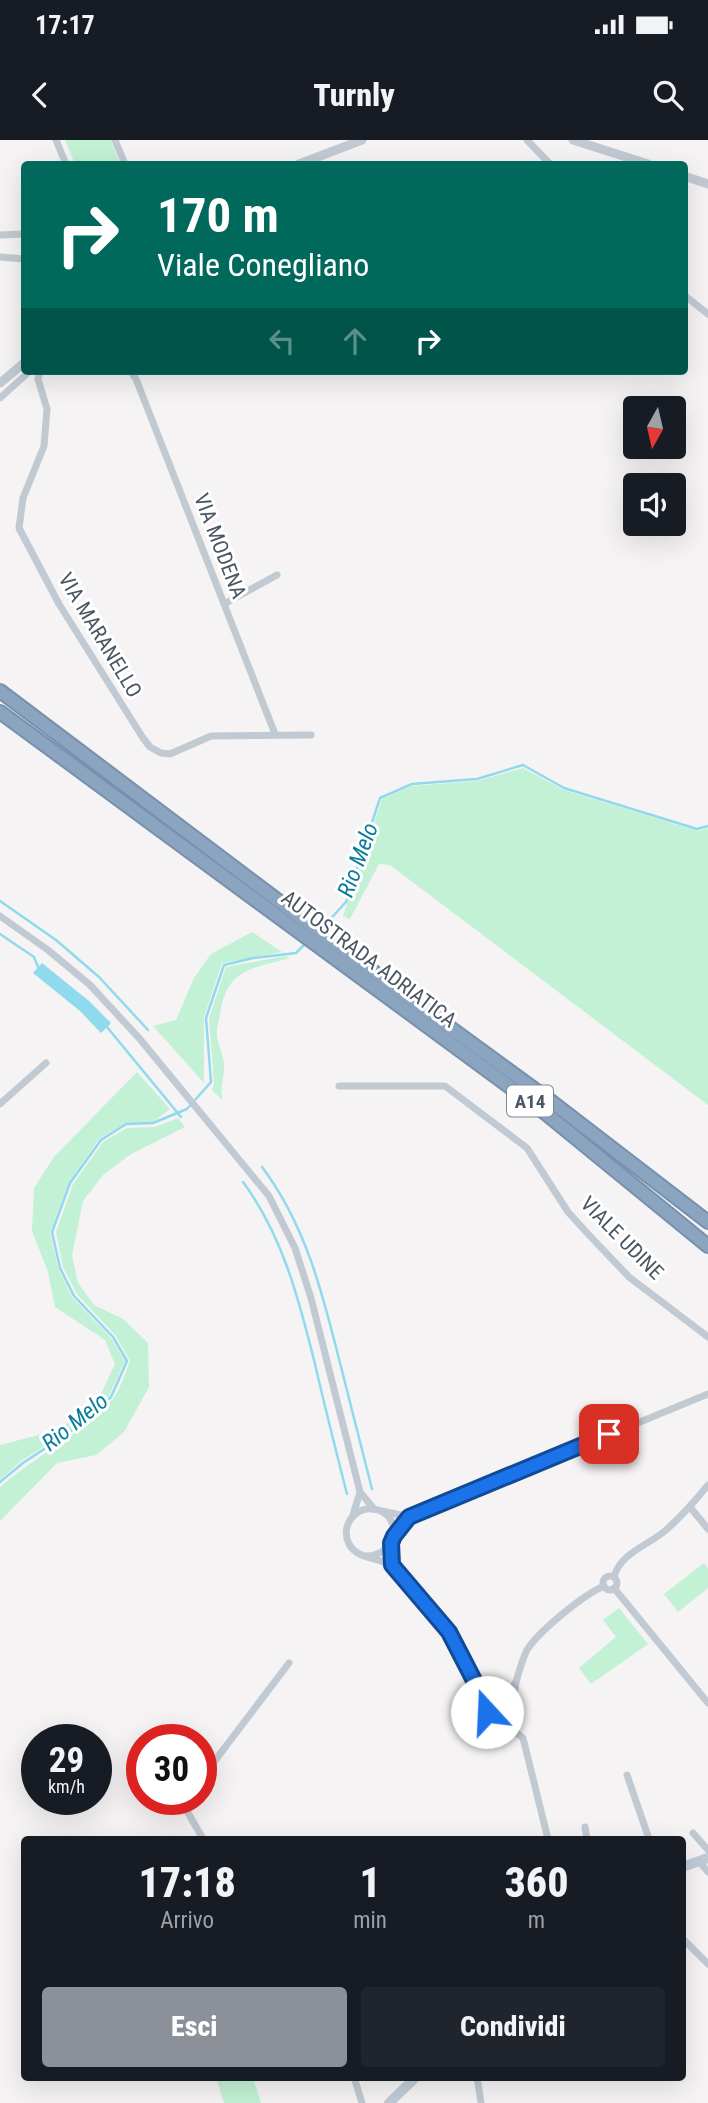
<!DOCTYPE html>
<html lang="it">
<head>
<meta charset="utf-8">
<style>
	body { margin:0; font-family:"Roboto Condensed",sans-serif; background:#20242c; color:#f1f3f6; height:100vh; display:flex; flex-direction:column; font-size:26px; white-space:nowrap }
	* { box-sizing:border-box; margin:0 }
	p { font-size:23px; color:#9ea1a6 }
	.icon { flex:none; width:38px; height:38px; fill:none; stroke:currentColor; stroke-width:2; stroke-linecap:round; stroke-linejoin:round }
	.map { position:relative; flex:1; overflow:hidden }
	.sheet { position:absolute; left:21px; top:1696px; width:665px; height:245px; display:flex; flex-direction:column; background:#171b24; border-radius:7px; box-shadow:0 7px 28px #0002 }
	.sheet>* { flex:none }
	.top-card { position:absolute; left:21px; top:21px; width:667px; height:214px; border-radius:7px; box-shadow:0 7px 28px #0002; background:#00695c; color:#fff; overflow:hidden }
	.needle { width:46px; rotate:188deg }
	.controls { position:absolute; left:623px; top:256px; display:grid; gap:14px }
	.controls a { display:grid; place-items:center; width:63px; height:63px; border-radius:7px; background:#171b24; box-shadow:0 7px 28px #0002; font-size:35px }
	.speed { position:absolute; left:21px; top:1584px; display:flex; gap:14px; font-size:35px; font-weight:700; text-align:center }
	.speed>* { display:grid; place-content:center; width:91px; height:91px; border-radius:50%; background:#171b24; box-shadow:0 7px 28px #0002; line-height:1 }
	.speed small { font-size:18px; font-weight:400 }
	.speed .limit { border:10px solid #d22; background:#fff; color:#111 }
	.pin { position:absolute; display:grid; place-items:center; width:60px; height:60px; color:#fff; margin:-30px; border-radius:14px; box-shadow:0 4px 10px #0006 }
	.me { position:absolute; width:77px; margin:-38px; rotate:340deg; stroke-linejoin:round; filter:drop-shadow(0 0 5px #0008) }
	.turn { display:flex; align-items:center; gap:24px; height:147px; padding:0 21px; font-size:32px }
	.turn .icon { width:91px; height:91px; stroke-width:2.5 }
	.turn b { display:block; font-size:49px; line-height:60px }
	.lanes { display:flex; align-items:center; height:66px; padding:0 21px; background:#0003; justify-content:center; gap:35px; direction:ltr }
	.lanes .off { opacity:.35 }
	.eta { display:flex; justify-content:space-evenly; align-items:center; height:119px; text-align:center }
	.eta b { font-size:42px; font-weight:800; line-height:49px }
	.action { display:flex; gap:14px; margin-top:auto; padding:14px 21px }
	.action a { flex:1; height:80px; border-radius:7px; background:#8c9099; color:#fff; font-size:28px; font-weight:800; line-height:80px; text-align:center }
	.action a+a { background:#20242c; color:#f1f3f6 }
	.status { display:flex; justify-content:space-between; align-items:center; height:49px; padding:0 35px; background:#171b24; direction:ltr }
	.status svg { height:19px; fill:currentColor }
	header { display:flex; justify-content:space-between; align-items:center; height:91px; padding:0 21px; background:#171b24; font-size:32px; font-weight:800 }
	.map>svg:first-child { display:block }
</style>
</head>
<body>
<div class="status"><b>17:17</b><svg viewBox="0 0 49 12"><path d="M0 12V9h3v3zM5 12V6h3v6zM10 12V3h3v9zM15 12V0h3v12zM26 1h20v11H26zM47 4h2v5h-2z"/></svg></div>
<header><svg class="icon" aria-label="back" viewBox="0 0 24 24"><path d="M15 5l-7 7 7 7"/></svg>Turnly<svg class="icon" aria-label="search" viewBox="0 0 24 24"><circle cx="10" cy="10" r="6"/><path d="M15 15l6 6"/></svg></header>
<div class="map">
<svg width="708" height="1963" viewBox="0 0 708 1963">
	<rect width="100%" height="100%" fill="#f5f3f3"/>
	<g fill="#c3f1d5">
		<path d="M65,0h46l9,24h-45z"/>
		<path d="M523,628l41,22 134,41 10,-3v277l-318,-240 -11,-1 -29,55 -7,-3 39,-117 30,-13 65,-5z"/>
		<path d="M252,792l30,20 -60,11 -18,54v66l-51,-57 23,-6 18,-42 17,-24z"/>
		<path d="M286,816l4,2c-39,11 -63,10 -70,56 -1,7 -4,15 -3,22 1,9 6,18 7,27 1,14 -5,25 -1,38l-11,-11 2,-6 -5,-66 17,-51z"/>
		<path d="M137,932l33,37 -17,13 -28,1 -26,16 -30,43 -19,50 8,36 14,29 39,41 14,23 -16,35 -43,37 -45,28 -21,19v-35l61,-16 41,-37 13,-28 -10,-24 -50,-33 -7,-35 -16,-41 2,-43 20,-31z"/>
		<path d="M178,978l7,9 -54,27 -28,21 -20,26 -11,54 6,28 16,22 29,14 25,24 1,44 -25,45 -28,23 -39,8 -57,58v-34c36,-31 80,-52 112,-87 8,-9 13,-27 18,-39l-15,-26 -38,-41 -14,-27 -7,-35 17,-48 30,-42 24,-14 28,-1z"/>
		<path d="M704,1423l4,5v20l-30,24 -14,-18z"/>
		<path d="M619,1468l29,36 -57,40 -12,-16 37,-31 -13,-17z"/>
		<path d="M216,1937h37l8,26h-37z"/>
	</g>
	<path fill="#90daee" d="M42,823l47,38 22,22 -10,10 -21,-22 -47,-38z"/>
	<g fill="none" stroke-linecap="round" stroke-linejoin="round">
		<g stroke="#90daee" stroke-width="2.5">
			<path d="M0,761l56,39 43,37 49,53"/>
			<path d="M322,788l24,-26 34,-104 32,-14 65,-5 46,-14 41,23 133,41 11,-3"/>
			<path d="M0,794l34,23 4,10"/>
			<path d="M107,887l74,90"/>
			<path d="M262,1027c43,57 60,124 77,192 11,43 22,87 33,130"/>
			<path d="M243,1042c40,54 56,118 72,182 10,44 21,87 32,130"/>
			<path d="M0,1342l23,-19 44,-29 44,-37 16,-36 -14,-24 -39,-41 -14,-28 -8,-36 18,-49 31,-43 25,-16 27,-1 34,-14 24,-27 -5,-64 18,-53 29,-7 43,-5 11,-11"/>
		</g>
		<g stroke="#7690ad" stroke-width="16">
			<g id="motorway">
				<path d="M0,551l341,257 211,154 156,120"/>
				<path d="M0,572l544,400 164,134"/>
			</g>
		</g>
		<g stroke="#c1cad2" stroke-width="7">
			<path d="M56,0l10,24"/>
			<path d="M115,0l10,24"/>
			<path d="M527,0l23,24"/>
			<path d="M0,95l24,-1"/>
			<path d="M0,117l24,2"/>
			<path d="M684,155l24,19"/>
			<path d="M40,231l-2,8 9,30 -3,37 -21,52 -4,30 40,76 84,134 7,9 11,6 9,1 41,-18 100,-1"/>
			<path d="M130,231l6,8 139,355"/>
			<path d="M0,258l30,-27"/>
			<path d="M224,464l53,-29"/>
			<path d="M0,776l48,34 42,35 49,53 130,158 26,52 16,50 49,194 14,17"/>
			<path d="M339,946h106l82,62 41,64 21,23 40,42 79,60"/>
			<path d="M0,964l46,-41"/>
			<path d="M690,1367l18,22"/>
			<path d="M382,1371l27,6"/>
			<path d="M353,1375l7,-23"/>
			<path d="M394,1396l15,-19 299,-123"/>
			<path d="M366,1416c32,0 38,-42 8,-47 -19,-3 -34,17 -25,35 9,17 33,12 46,24 16,17 42,46 54,65 12,18 20,39 30,57"/>
			<circle cx="610" cy="1443" r="7"/>
			<path d="M614,1437c6,-24 35,-32 52,-47 16,-14 29,-29 42,-45"/>
			<path d="M614,1448l94,115"/>
			<path d="M516,1542c3,-11 6,-22 11,-32 12,-19 56,-55 77,-64"/>
			<path d="M502,1561l14,-19 -4,28"/>
			<circle cx="500" cy="1574" r="13"/>
			<path d="M487,1572l-8,-22 18,11"/>
			<path d="M498,1586l15,4 10,8 25,101"/>
			<path d="M627,1635l22,64"/>
			<path d="M201,1639l88,-116"/>
			<path d="M187,1659v12l16,28"/>
			<path d="M585,1687l2,12"/>
			<path d="M693,1693l15,17"/>
			<path d="M699,1721l9,11"/>
			<path d="M682,1798l26,26"/>
			<path d="M354,1937l8,26"/>
			<path d="M477,1937l4,26"/>
		</g>
		<g stroke="#c1cad2" stroke-width="9">
			<path d="M573,0l75,24"/>
			<path d="M299,24l63,-24"/>
			<path d="M684,36l24,8"/>
			<path d="M0,243l24,-20"/>
		</g>
		<g stroke="#c1cbd6" stroke-width="10">
			<path d="M682,1727l26,-9"/>
			<path d="M389,1963l27,-26"/>
		</g>
		<use href="#motorway" stroke="#8ba5c1" stroke-width="12"/>
	</g>
	<g fill="none" stroke-linecap="round" stroke-linejoin="round">
		<g stroke="#114b97" stroke-width="18">
			<path id="route" d="M487,1572l4,-7 6,-4 -18,-11 -30,-58 -57,-67 -1,-22 3,-7 15,-19 200,-83"/>
		</g>
		<use href="#route" stroke="#1a73e8" stroke-width="12"/>
	</g>
	<g text-anchor="middle" dominant-baseline="central" stroke-width="6" stroke-linejoin="round" paint-order="stroke">
		<rect fill="#fff" stroke="#808990" stroke-width="2" x="507" y="945.5" width="46" height="31" rx="5"/>
		<g font-size="19" font-weight="bold" fill="#4a5661">
			<text x="530" y="961">A14</text>
		</g>
		<g font-size="21" fill="#4a5661" stroke="#fff">
			<text transform="translate(220 406) rotate(69)">VIA MODENA</text>
			<text transform="translate(100 495) rotate(59)">VIA MARANELLO</text>
			<text transform="translate(369 819) rotate(37)">AUTOSTRADA ADRIATICA</text>
			<text transform="translate(622 1098) rotate(45)">VIALE UDINE</text>
		</g>
		<g font-size="23" font-style="italic" fill="#0c7c9b" stroke="#fff">
			<text transform="translate(358 720) rotate(-70)">Rio Melo</text>
			<text transform="translate(75 1282) rotate(-39)">Rio Melo</text>
		</g>
	</g>
</svg>
<div class="controls">
<a><svg class="needle" viewBox="-14 -14 28 28"><path d="M0-13l5 13h-10z" fill="#e53935"/><path d="M0 13l5-13h-10z" fill="#9ea1a6"/></svg></a>
<a><svg class="icon" aria-label="sound" viewBox="0 0 24 24"><path d="M4 9h4l5-4v14l-5-4H4zM17 9q2 3 0 6"/></svg></a>
</div>
<div class="speed"><div>29<small>km/h</small></div><div class="limit">30</div></div>
<div class="pin" style="left:609px;top:1294px;background:#d93025"><svg class="icon" aria-label="arrive" viewBox="0 0 24 24"><path d="M6 21V4h12l-3 4 3 4H6"/></svg></div>
<svg class="me" style="left:487px;top:1572px" viewBox="-20 -20 40 40"><circle r="19" fill="#fff"/><path d="M0-13L10 11 0 6-10 11z" fill="#1a73e8"/></svg>
<div class="top-card">
<div class="turn"><svg class="icon" aria-label="right" viewBox="0 0 24 24"><path d="M7 20v-9h11M14 6l5 5-5 5"/></svg><div><b>170 m</b>Viale Conegliano</div></div>
<div class="lanes"><svg class="icon off" aria-label="left" viewBox="0 0 24 24"><path d="M17 20v-9H6M10 6l-5 5 5 5"/></svg><svg class="icon off" aria-label="ahead" viewBox="0 0 24 24"><path d="M12 20V5M6 11l6-6 6 6"/></svg><svg class="icon" aria-label="right" viewBox="0 0 24 24"><path d="M7 20v-9h11M14 6l5 5-5 5"/></svg></div>
</div>
<section class="sheet">
<div class="eta">
<div><b>17:18</b><p>Arrivo</p></div>
<div><b>1</b><p>min</p></div>
<div><b>360</b><p>m</p></div>
</div>
<div class="action"><a>Esci</a><a>Condividi</a></div>
</section>
</div>
</body>
</html>
